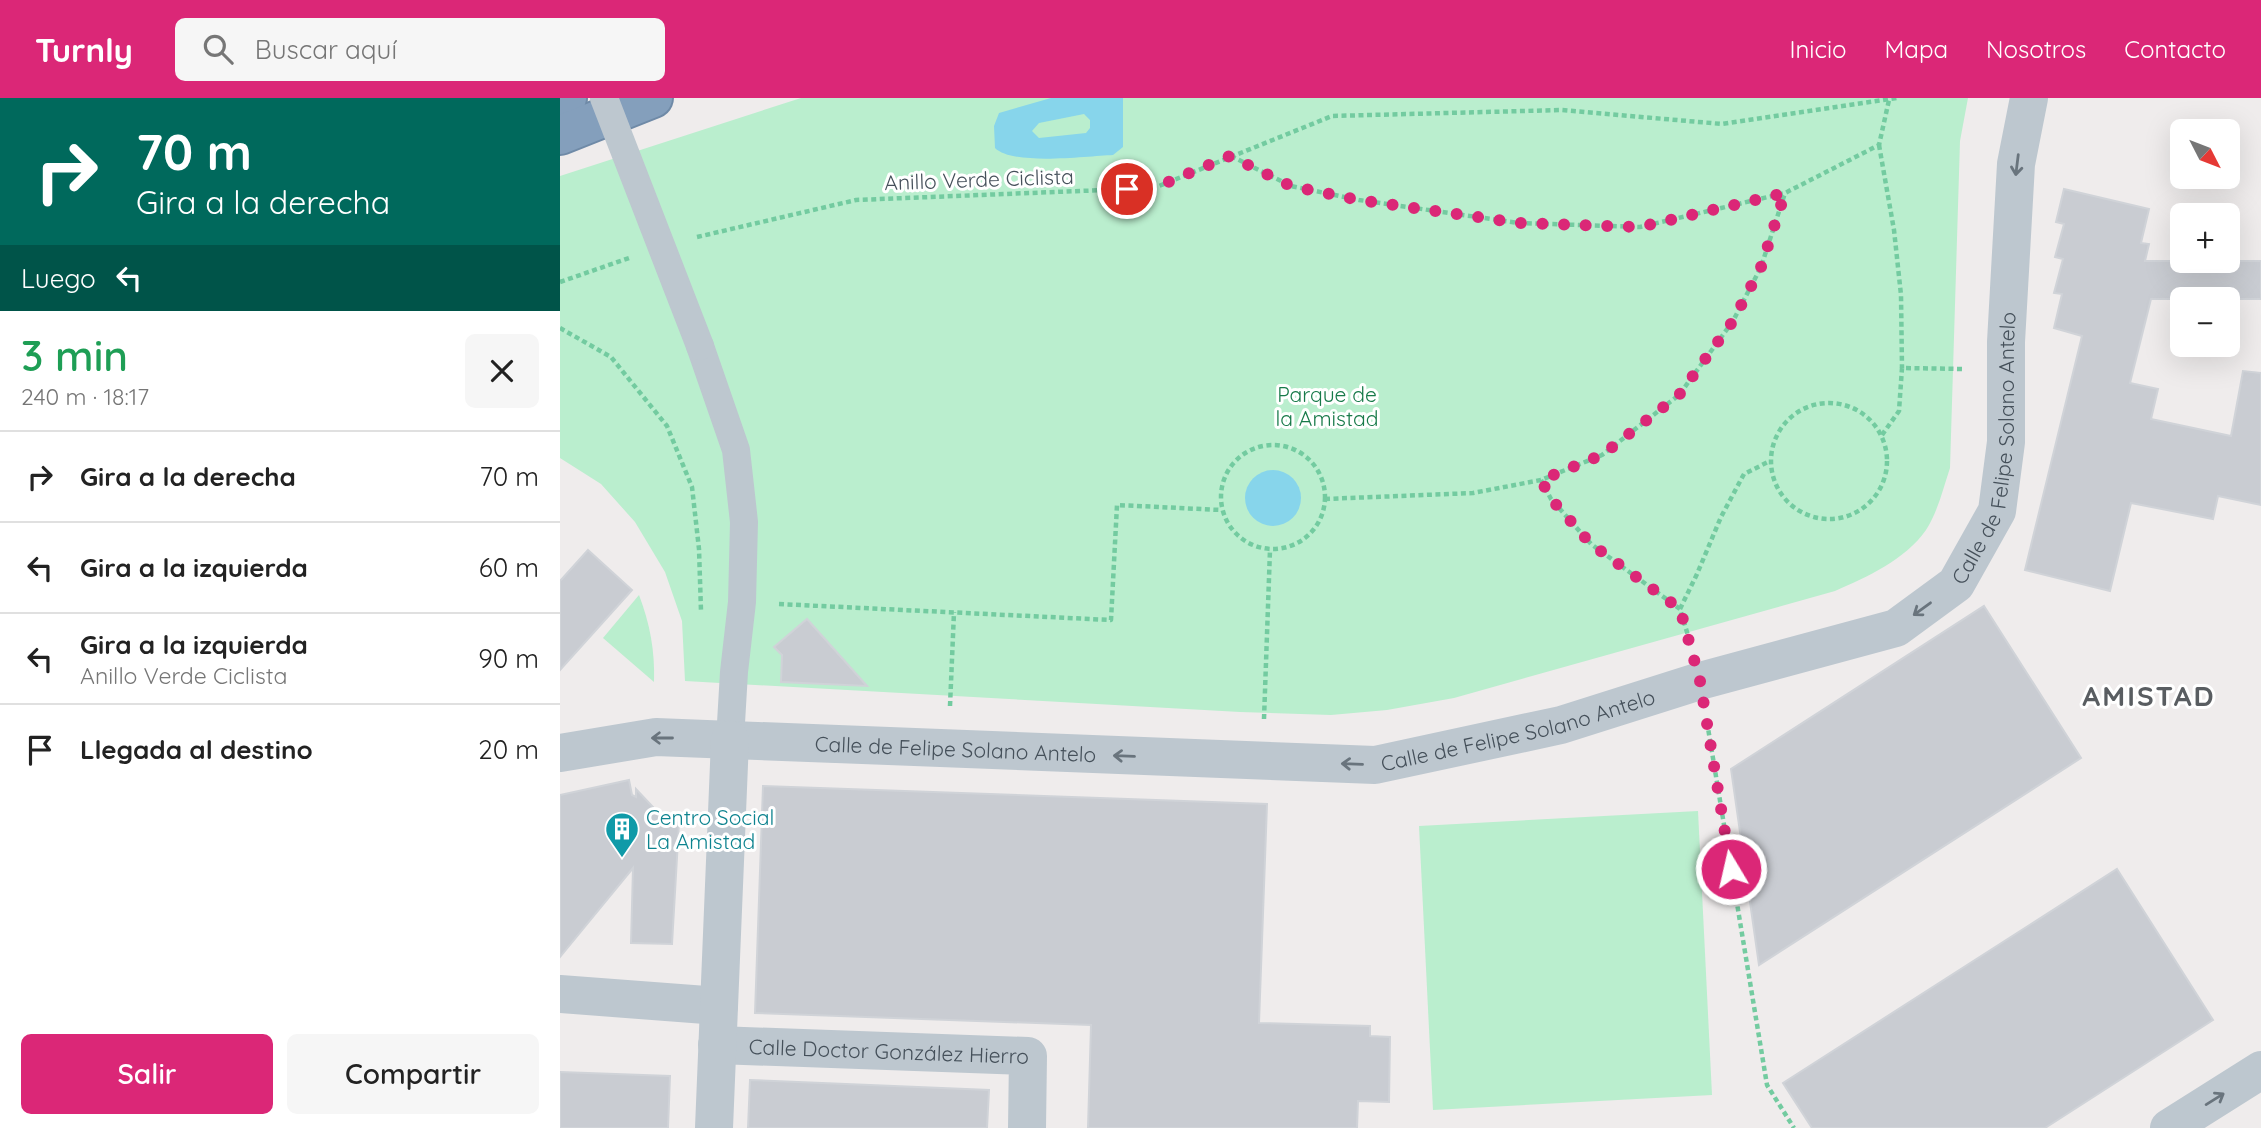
<!DOCTYPE html>
<html lang="es">
<head>
<meta charset="utf-8">
<style>
	body { margin:0; font-family:Quicksand,sans-serif; background:#f6f6f6; color:#222; height:100vh; display:flex; flex-direction:column; font-size:26px; white-space:nowrap }
	* { box-sizing:border-box; margin:0 }
	p { font-size:23px; color:#767676 }
	.icon { flex:none; width:38px; height:38px; fill:none; stroke:currentColor; stroke-width:2; stroke-linecap:round; stroke-linejoin:round }
	.map { position:relative; flex:1; overflow:hidden }
	.panel { display:flex; flex-direction:column; background:#fff; width:560px }
	.panel>* { flex:none }
	.top-card { background:#00695c; color:#fff; overflow:hidden }
	.needle { width:46px; rotate:132deg }
	.buttons { position:absolute; left:1610px; top:21px; display:grid; gap:14px }
	.buttons a { display:grid; place-items:center; width:70px; height:70px; border-radius:10px; background:#fff; box-shadow:0 7px 28px #0002; font-size:35px }
	.pin { position:absolute; display:grid; place-items:center; width:60px; height:60px; color:#fff; margin:-30px; border:4px solid #fff; border-radius:50%; box-shadow:0 2px 7px #0007 }
	.me { position:absolute; width:77px; margin:-38px; rotate:351deg; stroke-linejoin:round; filter:drop-shadow(0 0 5px #0008) }
	.turn { display:flex; align-items:center; gap:24px; height:147px; padding:0 21px; font-size:32px }
	.turn .icon { width:91px; height:91px; stroke-width:2.5 }
	.turn b { display:block; font-size:49px; line-height:60px }
	.then { display:flex; align-items:center; height:66px; padding:0 21px; background:#0003; gap:14px; font-size:26px }
	.round { display:grid; place-items:center; flex:none; width:74px; height:74px; border-radius:10px; background:#f6f6f6 }
	.overview { display:flex; align-items:center; justify-content:space-between; height:119px; padding:0 21px }
	h1 { font-size:42px; font-weight:600; line-height:52px; color:#1e9e55 }
	.primary-button { display:flex; gap:14px; margin-top:auto; padding:14px 21px }
	.primary-button a { flex:1; height:80px; border-radius:10px; background:#db2777; color:#fff; font-size:28px; font-weight:600; line-height:80px; text-align:center }
	.primary-button a+a { background:#f6f6f6; color:#222 }
	ul { padding:0; list-style:none }
	li { display:flex; align-items:center; gap:21px; height:91px; padding:0 21px; border-top:2px solid #e0e0e0 }
	li div { flex:1 }
	li b { display:block; font-size:26px }
	li em { font-style:normal }
	header { display:flex; align-items:center; gap:42px; box-sizing:border-box; height:98px; padding:0 35px; background:#db2777; color:#fff }
	header strong { font-size:33px }
	nav { display:flex; gap:38px; margin-inline-start:auto; font-size:24px }
	.search { width:490px; height:63px; background:#f6f6f6; display:flex; align-items:center; gap:18px; box-sizing:border-box; padding:0 24px; border-radius:10px; color:#767676; font-size:26px }
	main { display:flex; flex:1; min-height:0 }
	.map>svg:first-child { display:block }
</style>
</head>
<body>
<header>
<strong>Turnly</strong>
<div class="search"><svg class="icon" aria-label="search" viewBox="0 0 24 24"><circle cx="10" cy="10" r="6"/><path d="M15 15l6 6"/></svg>Buscar aquí</div>
<nav><a>Inicio</a><a>Mapa</a><a>Nosotros</a><a>Contacto</a></nav>
</header>
<main>
<section class="panel">
<div class="top-card">
<div class="turn"><svg class="icon" aria-label="right" viewBox="0 0 24 24"><path d="M7 20v-9h11M14 6l5 5-5 5"/></svg><div><b>70 m</b>Gira a la derecha</div></div>
<div class="then">Luego<svg class="icon" aria-label="left" viewBox="0 0 24 24"><path d="M17 20v-9H6M10 6l-5 5 5 5"/></svg></div>
</div>
<div class="overview"><div><h1>3 min</h1><p>240 m · 18:17</p></div><a class="round"><svg class="icon" aria-label="close" viewBox="0 0 24 24"><path d="M6 6l12 12M18 6L6 18"/></svg></a></div>
<ul>
<li><svg class="icon" aria-label="right" viewBox="0 0 24 24"><path d="M7 20v-9h11M14 6l5 5-5 5"/></svg><div><b>Gira a la derecha</b></div><em>70 m</em></li>
<li><svg class="icon" aria-label="left" viewBox="0 0 24 24"><path d="M17 20v-9H6M10 6l-5 5 5 5"/></svg><div><b>Gira a la izquierda</b></div><em>60 m</em></li>
<li><svg class="icon" aria-label="left" viewBox="0 0 24 24"><path d="M17 20v-9H6M10 6l-5 5 5 5"/></svg><div><b>Gira a la izquierda</b><p>Anillo Verde Ciclista</p></div><em>90 m</em></li>
<li><svg class="icon" aria-label="arrive" viewBox="0 0 24 24"><path d="M6 21V4h12l-3 4 3 4H6"/></svg><div><b>Llegada al destino</b></div><em>20 m</em></li>
</ul>
<div class="primary-button"><a>Salir</a><a>Compartir</a></div>
</section>
<div class="map">
<svg width="1701" height="1030" viewBox="0 0 1701 1030">
	<rect width="100%" height="100%" fill="#efecec"/>
	<g fill="#baeece">
		<path d="M241,0h1167l-8,43 -10,327c-7,21 -12,43 -24,62 -21,30 -59,47 -91,61l-381,107 -67,12 -56,5 -91,-3 -555,-31 -3,-60 -17,-49 -30,-50 -34,-38 -41,-26v-282z"/>
		<path d="M79,497c11,29 16,56 15,87l-51,-44z"/>
		<path d="M1138,713l14,284 -279,15 -14,-284z"/>
	</g>
	<g fill="#87d5eb" fill-rule="evenodd">
		<path d="M491,0h72v49l-10,8c-26,1 -100,11 -118,-7l-1,-22 5,-13zM524,16l6,6v8l-4,5 -47,5 -7,-7 7,-8z"/>
		<circle cx="713" cy="400" r="28"/>
	</g>
	<g fill="#c9ccd2" stroke="#d0d3d8" stroke-width="2">
		<path d="M1504,91l85,20 -8,34 8,1 -4,17h116v38h-110l-21,84 28,6 -7,30 80,17 12,-65 18,2v132l-43,-9 -5,23 -82,-16 -21,88 -85,-21 57,-234 -28,-8 8,-34 -8,-1 9,-34 -8,-2 9,-33 -8,-2z"/>
		<path d="M28,452l44,40 -72,80v-89z"/>
		<path d="M1424,508l97,152 -322,207 -28,-196z"/>
		<path d="M247,521l60,67 -86,-4 1,-27 -8,-8z"/>
		<path d="M69,682l3,15 4,2v-8l31,33 12,1 -7,121 -41,-1 2,-75 -73,89v-162z"/>
		<path d="M203,688l504,18 -8,219 111,3v10l20,1 -1,65 -31,-1 -1,27h-269l3,-103 -336,-12z"/>
		<path d="M1557,771l96,151 -168,108h-233l-29,-45z"/>
		<path d="M0,974l110,4 -2,52h-108z"/>
		<path d="M190,982l239,10 -2,38h-239z"/>
	</g>
	<g fill="none" stroke-linecap="round" stroke-linejoin="round">
		<g stroke="#6f8aa7" stroke-width="42">
			<g id="motorway">
				<path d="M0,2l7,-2"/>
				<path d="M0,37l93,-37"/>
			</g>
		</g>
		<g stroke="#73cba0" stroke-width="4.5" stroke-dasharray="5 3.5" stroke-linecap="butt">
			<path d="M1319,47l15,85 7,65 1,73"/>
			<path d="M671,58l60,30 68,14 160,23 121,4 145,-34 94,-48 10,-45"/>
			<path d="M137,139l159,-37 298,-12 178,-72 230,-6 160,14 175,-26"/>
			<path d="M0,184l69,-24"/>
			<path d="M0,230l51,29 56,69 25,61 7,62 2,62"/>
			<circle cx="1269" cy="363" r="58"/>
			<path d="M1322,337l17,-24 3,-43 61,1"/>
			<circle cx="713" cy="399" r="52"/>
			<path d="M981,382l10,19 40,45 89,65 10,33"/>
			<path d="M765,401l148,-6 68,-13 61,-25 77,-60 54,-74 28,-54 24,-74"/>
			<path d="M219,506l332,16 6,-115 104,5"/>
			<path d="M1120,511l17,-35 24,-57 23,-43 26,-13"/>
			<path d="M390,608l4,-94"/>
			<path d="M704,621l6,-169"/>
			<path d="M1147,624l60,363 27,43"/>
		</g>
		<path stroke="#bdc7cf" stroke-width="28" d="M140,248l36,104 8,72 -2,80 -8,70 -4,68"/>
		<g stroke="#bdc7cf" stroke-width="38">
			<path id="s1" d="M0,655l96,-16 719,28 186,-40 139,-44 196,-53 60,-44 41,-73 9,-69v-100l10,-178 13,-66"/>
			<path d="M0,896l159,12"/>
			<path id="s2" d="M157,947l311,11 -1,72"/>
			<path d="M154,1030l16,-388"/>
			<path d="M1609,1030l92,-58"/>
		</g>
		<use href="#motorway" stroke="#849fbc" stroke-width="38"/>
		<path stroke="#bdc7cf" stroke-width="28" d="M44,0l96,248"/>
	</g>
	<defs><path id="oneway-shaft" d="M-6 0H5M1.5-3L5.5 0L1.5 3" fill="none" stroke-width="1.6" stroke-linecap="round" stroke-linejoin="round" transform="scale(1.75)"/></defs>
	<g stroke="#69747d">
		<use href="#oneway-shaft" transform="translate(1457 67) rotate(97)"/>
		<use href="#oneway-shaft" transform="translate(1362 511) rotate(144)"/>
		<use href="#oneway-shaft" transform="translate(102 640) rotate(180)"/>
		<use href="#oneway-shaft" transform="translate(564 658) rotate(-178)"/>
		<use href="#oneway-shaft" transform="translate(792 666) rotate(-178)"/>
		<use href="#oneway-shaft" transform="translate(1655 1001) rotate(-32)"/>
	</g>
	<g fill="none" stroke-linecap="round" stroke-linejoin="round">
		<path stroke="#db2777" stroke-width="12" stroke-dasharray="0 21.6" d="M567,91l27,-1 76,-32 61,30 68,14 160,23 121,4 145,-34 -24,74 -28,54 -54,74 -77,60 -61,25 10,19 40,45 89,65 20,72 31,188"/>
	</g>
	<defs>
		<g id="building-pin" transform="scale(1.75)"><path d="M0 17L-7.5 6A9.5 9.5 0 1 1 7.5 6Z" fill="#0f9aa8" stroke="#fff"/><path d="M-4-6H4V6H1V3H-1V6H-4ZM-2.5-4.3h1.7v1.8h-1.7ZM.8-4.3h1.7v1.8H.8ZM-2.5-1h1.7V.8h-1.7ZM.8-1h1.7V.8H.8Z" fill="#fff"/></g>
	</defs>
	<g fill-rule="evenodd">
		<use href="#building-pin" x="62" y="731"/>
	</g>
	<g text-anchor="middle" dominant-baseline="central" stroke-width="6" stroke-linejoin="round" paint-order="stroke">
		<g font-size="21" fill="#45505a" stroke="#fff">
			<text transform="translate(419 81) rotate(-2)">Anillo Verde Ciclista</text>
			<text stroke="none"><textPath href="#s1" startOffset="1573">Calle de Felipe Solano Antelo</textPath></text>
			<text stroke="none"><textPath href="#s1" startOffset="964">Calle de Felipe Solano Antelo</textPath></text>
			<text stroke="none"><textPath href="#s1" startOffset="397">Calle de Felipe Solano Antelo</textPath></text>
			<text stroke="none"><textPath href="#s2" startOffset="172">Calle Doctor González Hierro</textPath></text>
		</g>
		<g font-size="21" fill="#177a49" stroke="#fff">
			<text x="767" y="296">Parque de<tspan x="767" dy="24">la Amistad</tspan></text>
		</g>
		<g font-size="21" fill="#0d838f" stroke="#fff" text-anchor="start">
			<text x="86" y="719">Centro Social<tspan x="86" dy="24">La Amistad</tspan></text>
		</g>
		<g font-size="28" font-weight="bold" letter-spacing="2" fill="#595d61" stroke="#fff">
			<text x="1589" y="597">AMISTAD</text>
		</g>
	</g>
</svg>
<div class="buttons">
<a><svg class="needle" viewBox="-14 -14 28 28"><path d="M0-13l5 13h-10z" fill="#e53935"/><path d="M0 13l5-13h-10z" fill="#767676"/></svg></a>
<a>+</a>
<a>−</a>
</div>
<div class="pin" style="left:567px;top:91px;background:#d93025"><svg class="icon" aria-label="arrive" viewBox="0 0 24 24"><path d="M6 21V4h12l-3 4 3 4H6"/></svg></div>
<svg class="me" style="left:1171px;top:771px" viewBox="-20 -20 40 40"><circle r="17" fill="#db2777" stroke="#fff" stroke-width="3"/><path d="M0-11L8 9 0 5-8 9z" fill="#fff"/></svg>
</div>
</main>
</body>
</html>
